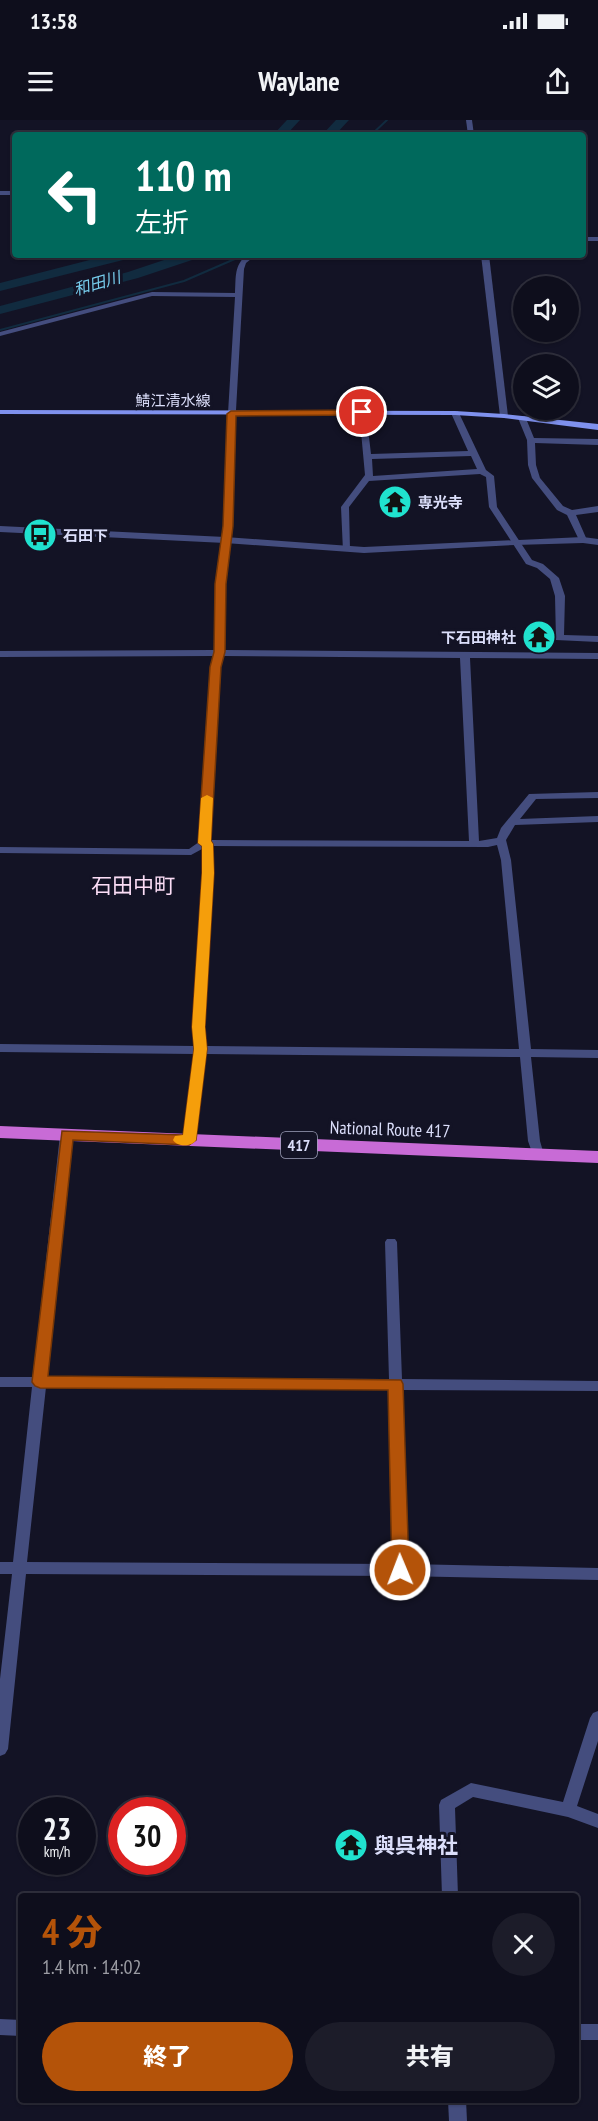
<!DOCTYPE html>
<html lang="ja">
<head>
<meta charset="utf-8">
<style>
	body { margin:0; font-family:"PT Sans Narrow","Noto Sans JP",sans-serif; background:#1c1c29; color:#f1f3f6; height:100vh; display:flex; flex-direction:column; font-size:22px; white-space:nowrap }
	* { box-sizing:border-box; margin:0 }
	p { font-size:20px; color:#9b9ca3 }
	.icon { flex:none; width:33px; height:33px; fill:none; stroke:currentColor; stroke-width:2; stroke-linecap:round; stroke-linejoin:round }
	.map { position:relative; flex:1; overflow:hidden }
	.details { position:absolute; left:18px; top:1773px; width:561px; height:210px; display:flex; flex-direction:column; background:#0e0e1c; border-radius:6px; box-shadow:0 2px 4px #0004,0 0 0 2px #2e2e3b }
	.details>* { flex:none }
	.guide { position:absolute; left:12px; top:12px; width:574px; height:126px; border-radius:6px; box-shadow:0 2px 4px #0004,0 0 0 2px #2e2e3b; background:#00695c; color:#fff; overflow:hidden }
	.fabs { position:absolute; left:513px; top:156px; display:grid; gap:12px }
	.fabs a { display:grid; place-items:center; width:66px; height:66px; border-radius:50%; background:#0e0e1c; box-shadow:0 2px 4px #0004,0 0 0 2px #2e2e3b; font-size:30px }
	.speed { position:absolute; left:18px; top:1677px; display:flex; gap:12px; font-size:30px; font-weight:700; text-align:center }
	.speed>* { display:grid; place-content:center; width:78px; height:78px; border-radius:50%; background:#0e0e1c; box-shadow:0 2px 4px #0004,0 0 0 2px #2e2e3b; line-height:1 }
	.speed small { font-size:15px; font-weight:400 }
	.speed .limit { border:9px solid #d22; background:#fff; color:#111 }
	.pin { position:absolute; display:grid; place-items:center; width:51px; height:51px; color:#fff; margin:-26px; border:3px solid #fff; border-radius:50%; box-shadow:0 2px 6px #0007 }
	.me { position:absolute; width:66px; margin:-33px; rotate:359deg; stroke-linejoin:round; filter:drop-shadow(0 0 4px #0008) }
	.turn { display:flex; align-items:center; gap:21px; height:126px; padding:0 24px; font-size:27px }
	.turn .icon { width:78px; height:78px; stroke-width:2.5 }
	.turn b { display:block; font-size:42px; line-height:51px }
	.round { display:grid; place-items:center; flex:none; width:63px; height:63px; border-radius:32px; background:#1c1c29 }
	.head { display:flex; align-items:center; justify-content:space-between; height:102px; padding:0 24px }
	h1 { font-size:36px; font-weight:800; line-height:45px; color:#b45309 }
	.action { display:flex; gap:12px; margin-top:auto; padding:12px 24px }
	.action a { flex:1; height:69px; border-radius:36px; background:#b45309; color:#fff; font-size:24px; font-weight:800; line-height:69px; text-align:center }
	.action a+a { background:#1c1c29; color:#f1f3f6 }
	.status { display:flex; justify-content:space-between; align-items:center; height:42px; padding:0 30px; background:#0e0e1c; direction:ltr }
	.status svg { height:16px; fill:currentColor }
	header { display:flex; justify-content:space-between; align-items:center; height:78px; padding:0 24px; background:#0e0e1c; font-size:27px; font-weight:800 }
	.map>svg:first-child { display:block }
</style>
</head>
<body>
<div class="status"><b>13:58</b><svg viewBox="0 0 49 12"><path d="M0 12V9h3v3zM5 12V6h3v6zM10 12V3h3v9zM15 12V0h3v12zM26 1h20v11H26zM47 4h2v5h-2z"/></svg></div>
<header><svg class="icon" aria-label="menu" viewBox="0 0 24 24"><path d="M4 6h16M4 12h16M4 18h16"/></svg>Waylane<svg class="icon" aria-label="share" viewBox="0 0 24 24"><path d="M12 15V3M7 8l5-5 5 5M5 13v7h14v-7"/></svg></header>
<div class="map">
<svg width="598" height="2001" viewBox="0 0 598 2001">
	<rect width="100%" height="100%" fill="#131325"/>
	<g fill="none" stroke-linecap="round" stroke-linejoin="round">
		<g stroke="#112b3f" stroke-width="2">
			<path d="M371,15l16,-15"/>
			<path d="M0,210l184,-49 60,-26"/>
		</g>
		<g fill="#112b3f" fill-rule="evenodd">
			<path d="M287,0h13l-14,15h-13z"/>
			<path d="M336,0h13l-14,15h-13z"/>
			<path d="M109,135h24l-2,3 -131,33v-8z"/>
			<path d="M179,135h21l-2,3 -60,20 -138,36v-8l128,-34z"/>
		</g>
		<g fill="#444d7e" fill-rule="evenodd">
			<path d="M466,0h6l2,15h-6z"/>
			<rect x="0" y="71" width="15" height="4"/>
			<rect x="584" y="117" width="14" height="4"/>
			<path d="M247,135h9l-10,8 -2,6 -11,194 -1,63 -6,58 -2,66 374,3v6l-128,-1 9,183 18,-3 4,-10 28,-34 69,-2v6l-62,1 -16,20 78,-3v6l-83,3 -9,15 5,20 20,189 67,1v8l-67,-1 9,84 4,14 -2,3h-8l-6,-17 -8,-84 -314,-3 -11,86 -6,4 -6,-4 12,-86 -195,-2v-8l195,2 -3,-19 11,-154 -1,-24 -11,6 -191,-2v-6l189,2 10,-7 11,-175 3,-11 -213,1v-6l214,-1 2,-66 8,-58 1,-63 10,-166 -83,-1 -152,40v-4l152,-40 83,1c1,-16 -1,-28 12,-38zM223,536l237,2 9,183 -260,-1 11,-173zM497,725l4,15 18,189 -313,-3 -2,-19 9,-154 -1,-27 276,1z"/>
			<path d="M481,135h8l19,161 -4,2 -4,-2z"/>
			<path d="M359,290l7,2 5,42 97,-3 -17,-38 7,-2 28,59 8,6 3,31 35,53 11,4 16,14 6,18 -1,39 34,1v6l-42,-2 -1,-44 -5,-17 -13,-11 -11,-4 -37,-57 -3,-30 -6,-3 -111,7 -20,26 1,42 -1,2h-6l-2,-44 24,-32zM471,336l6,13 -104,7 -1,-17z"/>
			<path d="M519,296h6l9,22 64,1v6l-63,-2 1,22 4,13 23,28 9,4 26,-4v6l-22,3 11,25 -1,2h-6l-13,-27 -10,-5 -25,-32 -4,-13 -1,-25 -9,-22z"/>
			<path d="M66,1011l6,4 -25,242 342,2 -4,-137 2,-3h8l2,3 5,137 196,2v10l-196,-1 6,174 190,4v12l-197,-4 -375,-2 -18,175 -3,5 -5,2v-77l12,-105h-12v-12h13l19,-175h-32v-10h33l27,-242zM46,1267l343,3 5,174 -367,-2z"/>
			<path d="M598,1591v30l-21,65 21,8v14l-30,-11 -95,-20 -18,11 3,88h-16l-3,-91 2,-5 30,-17 92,19 27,-84 3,-5z"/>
			<path d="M0,1899l21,1v16l-21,-1z"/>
			<rect x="576" y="1904" width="22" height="16"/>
			<path d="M448,1980h18l1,21h-18z"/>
		</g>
		<path fill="#444d7e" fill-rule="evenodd" d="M0,406l225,11 139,10 219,-10 15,2v6l-15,-2 -68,2 -151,8 -139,-10 -225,-11z"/>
		<path fill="#7f91ee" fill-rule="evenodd" d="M0,290l455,1 49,3 94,10v6l-94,-12 -49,-3 -455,-1z"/>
		<path fill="#c86bd6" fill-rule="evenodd" d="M0,1006l598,25v12l-598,-25z"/>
	</g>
	<path fill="#b45309" stroke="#753606" stroke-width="1.5" d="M365,290v4l-3,1 -126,1 -3,110 -7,58 -1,68 -4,15 -10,174 2,3 1,29 -9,154 2,22 -11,91 -7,5 -116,-5 -25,236 353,4 2,4 6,186 -3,4 -6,2 -5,-2 -3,-4 -4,-180 -348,-2 -5,-2 -3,-4 30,-251 121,4 11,-86 -2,-22 10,-154v-27l-4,-3 12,-176 4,-15 1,-68 8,-58 4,-112 4,-3z"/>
	<path fill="#f59e0b" d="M207,675l6,3 -2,43 2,3 1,29 -9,154 2,22 -11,91c-4,7 -19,7 -23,0l2,-4 8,-1 11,-86 -2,-22 10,-154v-27l-4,-3 3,-45z"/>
	<defs>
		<g id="temple-disc" transform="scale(1.725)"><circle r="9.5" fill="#20e2cf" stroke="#131325"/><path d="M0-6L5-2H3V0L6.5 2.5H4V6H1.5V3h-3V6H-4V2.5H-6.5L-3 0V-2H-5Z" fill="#111"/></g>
		<g id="bus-disc" transform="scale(1.725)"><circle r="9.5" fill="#20e2cf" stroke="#131325"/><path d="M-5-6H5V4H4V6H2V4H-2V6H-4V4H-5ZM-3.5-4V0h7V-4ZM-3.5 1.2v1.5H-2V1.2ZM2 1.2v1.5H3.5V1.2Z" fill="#111"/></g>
	</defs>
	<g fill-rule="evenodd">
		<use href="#temple-disc" x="395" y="382"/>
		<use href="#bus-disc" x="40" y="415"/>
		<use href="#temple-disc" x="539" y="517"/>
		<use href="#temple-disc" x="351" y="1725"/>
	</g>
	<g text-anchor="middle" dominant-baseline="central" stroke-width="6" stroke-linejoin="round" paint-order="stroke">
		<g font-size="15" fill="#dbdefa" stroke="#131325">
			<text x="173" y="280">鯖江清水線</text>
		</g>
		<g font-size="15" font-weight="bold" fill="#dbdefa" stroke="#131325" text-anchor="start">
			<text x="418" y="382">専光寺</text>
			<text x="63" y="415">石田下</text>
			<text x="516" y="517" text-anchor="end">下石田神社</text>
		</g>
		<g font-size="16" font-style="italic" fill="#77cded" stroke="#131325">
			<text transform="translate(97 163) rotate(-16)">和田川</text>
		</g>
		<rect fill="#131325" stroke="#9fa1ba" stroke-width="1.5" x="281" y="1012" width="36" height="26" rx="4.5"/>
		<g font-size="16" font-weight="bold" fill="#dbdefa">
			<text x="299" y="1025">417</text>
		</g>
		<g font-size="18" fill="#dbdefa" stroke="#131325">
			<text transform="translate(390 1009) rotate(2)">National Route 417</text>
		</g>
		<g font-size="21" fill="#fbddf6" stroke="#131325">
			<text x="133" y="765">石田中町</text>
		</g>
		<g font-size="21" font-weight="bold" fill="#dbdefa" stroke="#131325" text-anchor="start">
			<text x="374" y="1725">與呉神社</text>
		</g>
	</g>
</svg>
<div class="fabs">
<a><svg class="icon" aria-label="sound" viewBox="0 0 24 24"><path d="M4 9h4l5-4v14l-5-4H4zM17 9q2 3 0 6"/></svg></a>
<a><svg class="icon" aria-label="layers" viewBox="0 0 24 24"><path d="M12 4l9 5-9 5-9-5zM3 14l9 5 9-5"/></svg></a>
</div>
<div class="speed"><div>23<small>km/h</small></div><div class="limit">30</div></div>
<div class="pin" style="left:362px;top:292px;background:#d93025"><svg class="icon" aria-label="arrive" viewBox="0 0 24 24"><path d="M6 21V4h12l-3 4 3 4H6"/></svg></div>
<svg class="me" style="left:400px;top:1450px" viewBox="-20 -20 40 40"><circle r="17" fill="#b45309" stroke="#fff" stroke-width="3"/><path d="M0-11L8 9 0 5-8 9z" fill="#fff"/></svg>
<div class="guide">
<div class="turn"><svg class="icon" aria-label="left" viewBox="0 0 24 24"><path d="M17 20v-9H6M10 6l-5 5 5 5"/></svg><div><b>110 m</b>左折</div></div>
</div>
<section class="details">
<div class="head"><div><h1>4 分</h1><p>1.4 km · 14:02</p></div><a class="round"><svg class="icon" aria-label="close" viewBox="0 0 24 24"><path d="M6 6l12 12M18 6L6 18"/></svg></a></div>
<div class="action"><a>終了</a><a>共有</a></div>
</section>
</div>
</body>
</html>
